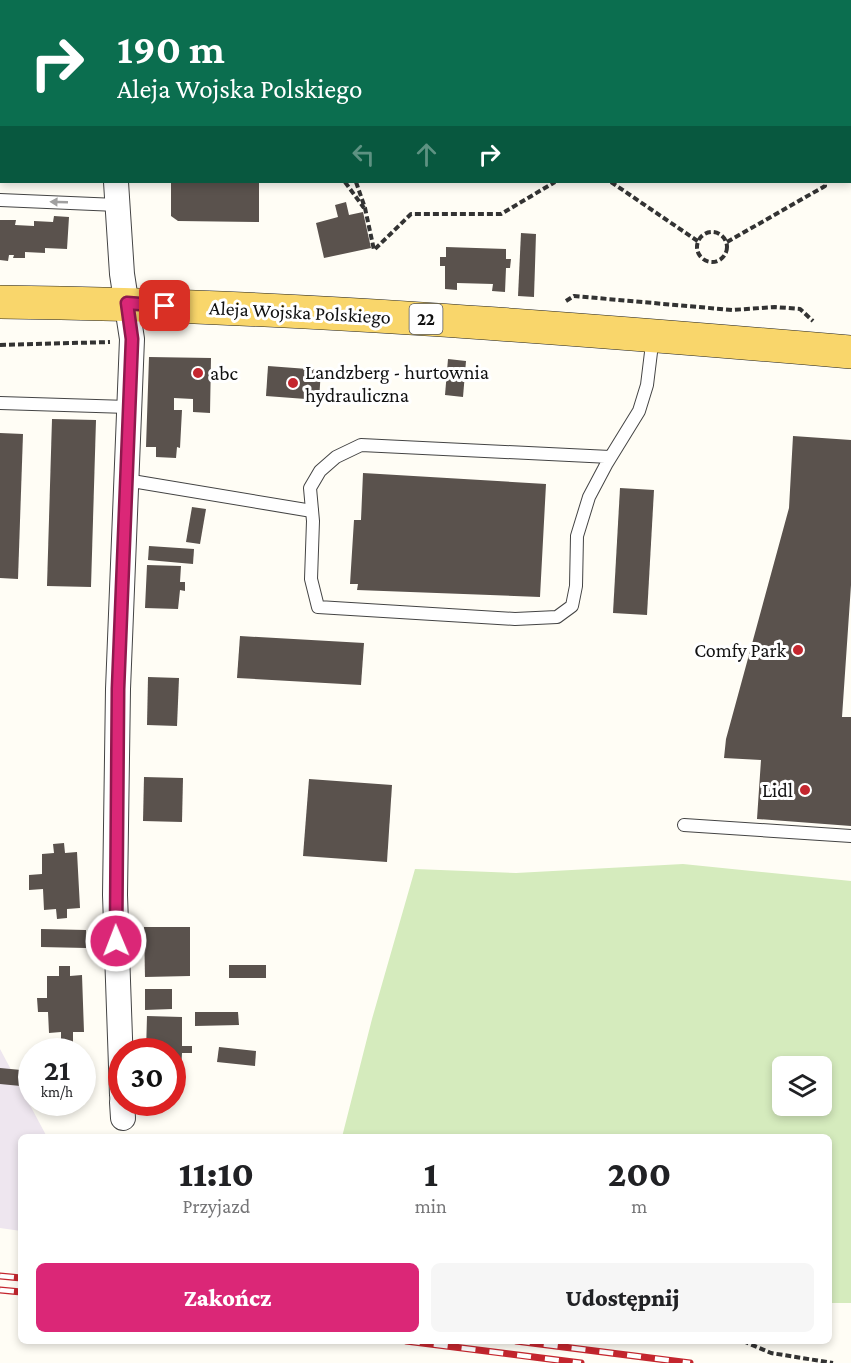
<!DOCTYPE html>
<html lang="pl">
<head>
<meta charset="utf-8">
<style>
	body { margin:0; font-family:"Crimson Pro",serif; background:#f6f6f6; color:#202124; height:100vh; display:flex; flex-direction:column; font-size:22px; white-space:nowrap }
	* { box-sizing:border-box; margin:0 }
	p { font-size:20px; color:#757577 }
	.icon { flex:none; width:33px; height:33px; fill:none; stroke:currentColor; stroke-width:2; stroke-linecap:round; stroke-linejoin:round }
	.map { position:relative; flex:1; overflow:hidden }
	.details { position:absolute; left:18px; top:1134px; width:814px; height:210px; display:flex; flex-direction:column; background:#fff; border-radius:9px; box-shadow:0 3px 9px #0003 }
	.details>* { flex:none }
	.banner { position:absolute; left:0px; top:0px; width:852px; height:183px; box-shadow:0 3px 9px #0003; background:#0b6e4f; color:#fff; overflow:hidden }
	.tools { position:absolute; left:772px; top:1056px; display:grid; gap:12px }
	.tools a { display:grid; place-items:center; width:60px; height:60px; border-radius:9px; background:#fff; box-shadow:0 3px 9px #0003; font-size:30px }
	.speed { position:absolute; left:18px; top:1038px; display:flex; gap:12px; font-size:30px; font-weight:700; text-align:center }
	.speed>* { display:grid; place-content:center; width:78px; height:78px; border-radius:50%; background:#fff; box-shadow:0 3px 9px #0003; line-height:1 }
	.speed small { font-size:15px; font-weight:400 }
	.speed .limit { border:9px solid #d22; background:#fff; color:#111 }
	.pin { position:absolute; display:grid; place-items:center; width:51px; height:51px; color:#fff; margin:-26px; border-radius:12px; box-shadow:0 3px 9px #0006 }
	.me { position:absolute; width:66px; margin:-33px; rotate:359deg; stroke-linejoin:round; filter:drop-shadow(0 0 4px #0008) }
	.turn { display:flex; align-items:center; gap:21px; height:126px; padding:0 18px; font-size:27px }
	.turn .icon { width:78px; height:78px; stroke-width:2.5 }
	.turn b { display:block; font-size:42px; line-height:51px }
	.lanes { display:flex; align-items:center; height:57px; padding:0 18px; background:#0003; justify-content:center; gap:30px; direction:ltr }
	.lanes .off { opacity:.35 }
	.eta { display:flex; justify-content:space-evenly; align-items:center; height:102px; text-align:center }
	.eta b { font-size:36px; font-weight:800; line-height:42px }
	.primary-button { display:flex; gap:12px; margin-top:auto; padding:12px 18px }
	.primary-button a { flex:1; height:69px; border-radius:9px; background:#db2777; color:#fff; font-size:24px; font-weight:800; line-height:69px; text-align:center }
	.primary-button a+a { background:#f6f6f6; color:#202124 }
	.map>svg:first-child { display:block }
</style>
</head>
<body>
<div class="map">
<svg width="851" height="1363" viewBox="0 0 851 1363">
	<rect width="100%" height="100%" fill="#fffdf5"/>
	<path fill="#eee6ef" d="M0,1049l47,88h-26v94l-21,-3z"/>
	<path fill="#d5ebbd" fill-rule="evenodd" d="M683,864l168,17v422h-21v-166h-488l30,-118 43,-150 101,4zM783,1066h39v40h-39z"/>
	<g fill="#5a524d">
		<path d="M171,182h88v40l-81,-1 -7,-5z"/>
		<path d="M346,202l3,13 14,-3 8,36 -47,10 -8,-35 22,-6 -3,-12z"/>
		<path d="M54,216l15,1 -2,32 -22,-1v5l-20,-1v6h-12l1,-3h-5l-1,6 -8,-1v-40h16l-1,5 19,1v-5l19,1z"/>
		<path d="M521,233l15,1 -2,63 -16,-1z"/>
		<path d="M446,247l60,2v10h5l-1,9h-4l-1,24 -13,-1 1,-7 -36,-1v7l-12,-1v-23h-5v-9h6z"/>
		<path d="M149,357l62,1 -1,55 -17,-1v-13l-19,-1v12h8l-2,38 -3,-1 -1,11 -20,-1v-10h-10z"/>
		<path d="M448,359l18,2 -3,36 -18,-2z"/>
		<path d="M268,366l53,4 -2,30 -53,-4z"/>
		<path d="M52,419l44,1 -5,167 -44,-1z"/>
		<path d="M0,433l23,1 -5,145 -18,-1z"/>
		<path d="M793,436l58,4v145l-9,132h9v109l-94,-7 4,-59 -37,-2 2,-19 63,-231z"/>
		<path d="M363,473l183,11 -6,113 -183,-7 1,-6h-8l4,-64h7z"/>
		<path d="M620,488l34,2 -7,125 -34,-2z"/>
		<path d="M192,507l14,2 -6,35 -14,-2z"/>
		<path d="M149,546l45,3 -1,15 -45,-4z"/>
		<path d="M147,565l34,1 -1,16h5v9l-5,-1 -2,19 -33,-1z"/>
		<path d="M240,636l124,7 -3,42 -124,-7z"/>
		<path d="M148,677l31,1 -2,48 -30,-1z"/>
		<path d="M144,777l39,1 -1,44 -39,-1z"/>
		<path d="M309,779l83,6 -5,77 -84,-6z"/>
		<path d="M64,843l1,10 12,-1 3,56 -13,1v9l-10,1 -1,-10 -12,1 -1,-21 -14,1v-15l13,-1v-20l12,-1 -1,-9z"/>
		<path d="M144,927h46v49l-45,1z"/>
		<path d="M41,929l45,1v18l-45,-1z"/>
		<rect x="229" y="965" width="37" height="13"/>
		<path d="M59,966h11v10l12,-1 2,57h-11v11h-12v-11l-12,1 -1,-21h-10l-1,-14h10v-22h12z"/>
		<path d="M145,989h27v20l-27,1z"/>
		<path d="M195,1012h43l1,13 -44,1z"/>
		<path d="M147,1016l35,1v29h10v7h-10l-1,19h-9v-20h-26z"/>
		<path d="M219,1047l37,4 -1,15 -38,-4z"/>
		<path d="M0,1068l32,3 -1,16 -31,-3z"/>
	</g>
	<g fill="none" stroke-linecap="round" stroke-linejoin="round">
		<g stroke="#444" stroke-width="14">
			<g id="service">
				<path d="M0,200l117,5"/>
				<path d="M0,403l128,4"/>
				<path d="M610,457l-249,-12 -25,12 -16,14 -10,17 3,33 -2,58 7,28 197,12 42,-2 15,-11 4,-20 1,-50 12,-39 18,-34 32,-52 8,-26 6,-49"/>
				<path d="M126,480l186,31"/>
				<path d="M684,825l167,11"/>
			</g>
		</g>
		<g stroke="#444" stroke-width="26">
			<g id="minor">
				<path d="M114,2v-2"/>
				<path d="M782,2v-2"/>
				<path d="M116,182l6,92 10,65 -14,350 -3,206 7,200"/>
				<path d="M122,1102l1,16"/>
			</g>
		</g>
		<g stroke="#222" stroke-width="34">
			<path id="primary" d="M0,302c284,3 568,26 851,50"/>
		</g>
		<g stroke="#333" stroke-width="4" stroke-dasharray="6 3" stroke-linecap="butt">
			<path d="M306,0l3,2"/>
			<path d="M572,0v2"/>
			<path d="M723,0v2"/>
			<path d="M340,2v-2"/>
			<path d="M424,2v-2"/>
			<path d="M850,116h1"/>
			<path d="M345,182l19,26"/>
			<path d="M356,182l9,26 9,42 37,-36h90l54,-32"/>
			<path d="M611,182l88,60"/>
			<circle cx="712" cy="247" r="15"/>
			<path d="M727,242l98,-56v-4"/>
			<path d="M566,301l8,-5 158,14 43,-3 25,2 13,12"/>
			<path d="M0,345l110,-3"/>
			<path d="M743,1341l28,12 62,10"/>
		</g>
		<use href="#service" stroke="#fff" stroke-width="12"/>
		<use href="#minor" stroke="#fff" stroke-width="24"/>
		<use href="#primary" stroke="#f9d66b" stroke-width="33"/>
		<g stroke="#c4262e" stroke-width="7">
			<g id="rail">
				<path d="M0,1276l21,2"/>
				<path d="M0,1290l21,2"/>
				<path d="M406,1341l175,22"/>
				<path d="M516,1341l174,22"/>
			</g>
		</g>
		<use href="#rail" stroke="#fff" stroke-width="4.5" stroke-dasharray="14" stroke-linecap="butt"/>
	</g>
	<defs><path id="oneway-solid" d="M-6-.8H1V-3.2L6.5 0L1 3.2V.8H-6Z" transform="scale(1.5)"/></defs>
	<use fill="#a0a0a0" href="#oneway-solid" transform="translate(59 202) rotate(-178)"/>
	<g fill="none" stroke-linecap="round" stroke-linejoin="round">
		<g stroke="#8e194d" stroke-width="15">
			<path id="route" d="M116,941l2,-252 14,-350 -5,-36 38,3"/>
		</g>
		<use href="#route" stroke="#db2777" stroke-width="10"/>
	</g>
	<g fill="#c4262e" stroke="#fff" stroke-width="2">
		<circle cx="198" cy="373" r="6"/>
		<circle cx="293" cy="383" r="6"/>
		<circle cx="798" cy="650" r="6"/>
		<circle cx="805" cy="790" r="6"/>
	</g>
	<g text-anchor="middle" dominant-baseline="central" stroke-width="6" stroke-linejoin="round" paint-order="stroke">
		<rect fill="#fff" stroke="#585858" stroke-width="1.5" x="409.5" y="304" width="33" height="30" rx="4.5"/>
		<g font-size="18" font-weight="bold" fill="#111">
			<text x="426" y="319">22</text>
		</g>
		<g font-size="20" fill="#111" stroke="#fff">
			<text transform="translate(300 312) rotate(3)">Aleja Wojska Polskiego</text>
		</g>
		<g font-size="20" fill="#111" stroke="#fff" text-anchor="start">
			<text x="305" y="372">Landzberg - hurtownia<tspan x="305" dy="23">hydrauliczna</tspan></text>
			<text x="210" y="373">abc</text>
			<text x="786" y="650" text-anchor="end">Comfy Park</text>
			<text x="793" y="790" text-anchor="end">Lidl</text>
		</g>
	</g>
</svg>
<div class="tools">
<a><svg class="icon" aria-label="layers" viewBox="0 0 24 24"><path d="M12 4l9 5-9 5-9-5zM3 14l9 5 9-5"/></svg></a>
</div>
<div class="speed"><div>21<small>km/h</small></div><div class="limit">30</div></div>
<div class="pin" style="left:165px;top:306px;background:#d93025"><svg class="icon" aria-label="arrive" viewBox="0 0 24 24"><path d="M6 21V4h12l-3 4 3 4H6"/></svg></div>
<svg class="me" style="left:116px;top:941px" viewBox="-20 -20 40 40"><circle r="17" fill="#db2777" stroke="#fff" stroke-width="3"/><path d="M0-11L8 9 0 5-8 9z" fill="#fff"/></svg>
<div class="banner">
<div class="turn"><svg class="icon" aria-label="right" viewBox="0 0 24 24"><path d="M7 20v-9h11M14 6l5 5-5 5"/></svg><div><b>190 m</b>Aleja Wojska Polskiego</div></div>
<div class="lanes"><svg class="icon off" aria-label="left" viewBox="0 0 24 24"><path d="M17 20v-9H6M10 6l-5 5 5 5"/></svg><svg class="icon off" aria-label="ahead" viewBox="0 0 24 24"><path d="M12 20V5M6 11l6-6 6 6"/></svg><svg class="icon" aria-label="right" viewBox="0 0 24 24"><path d="M7 20v-9h11M14 6l5 5-5 5"/></svg></div>
</div>
<section class="details">
<div class="eta">
<div><b>11:10</b><p>Przyjazd</p></div>
<div><b>1</b><p>min</p></div>
<div><b>200</b><p>m</p></div>
</div>
<div class="primary-button"><a>Zakończ</a><a>Udostępnij</a></div>
</section>
</div>
</body>
</html>
